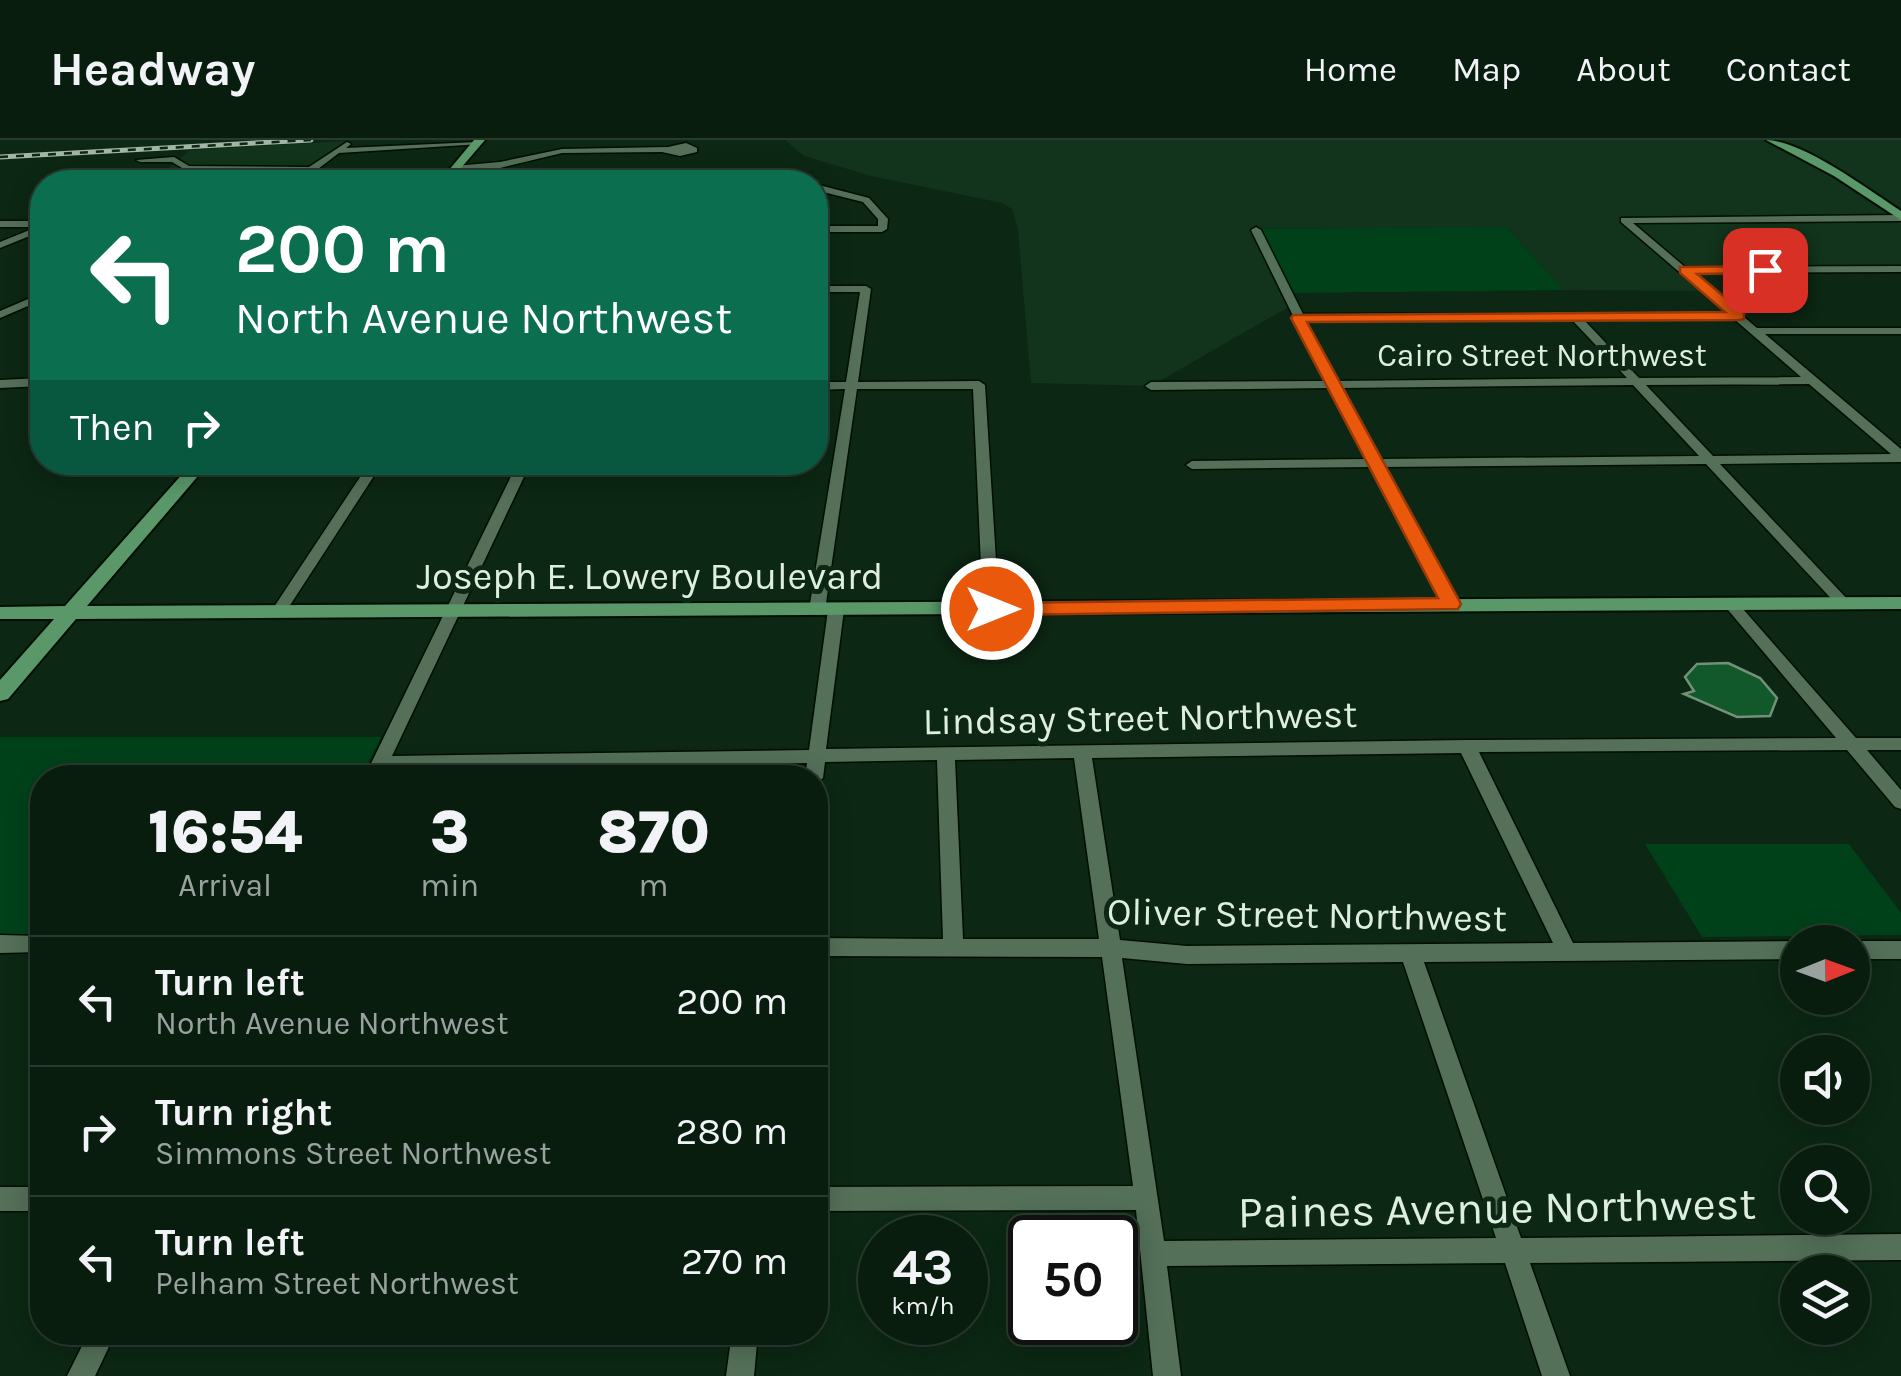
<!DOCTYPE html>
<html lang="en">
<head>
<meta charset="utf-8">
<style>
	body { margin:0; font-family:Karla,sans-serif; background:#172a1d; color:#f1f3f6; height:100vh; display:flex; flex-direction:column; font-size:38px; white-space:nowrap }
	* { box-sizing:border-box; margin:0 }
	p { font-size:32px; color:#99a29e }
	.icon { flex:none; width:55px; height:55px; fill:none; stroke:currentColor; stroke-width:2; stroke-linecap:round; stroke-linejoin:round }
	.map { position:relative; flex:1; overflow:hidden }
	.sheet { position:absolute; left:30px; top:625px; width:798px; height:580px; display:flex; flex-direction:column; background:#091d0f; border-radius:40px; box-shadow:0 5px 25px #0003,0 0 0 2px #293b2f }
	.sheet>* { flex:none }
	.top-card { position:absolute; left:30px; top:30px; width:798px; height:305px; border-radius:40px; box-shadow:0 5px 25px #0003,0 0 0 2px #293b2f; background:#0b6e4f; color:#fff; overflow:hidden }
	.needle { width:65px; rotate:89deg }
	.controls { position:absolute; left:1780px; top:785px; display:grid; gap:20px }
	.controls a { display:grid; place-items:center; width:90px; height:90px; border-radius:50%; background:#091d0f; box-shadow:0 5px 25px #0003,0 0 0 2px #293b2f; font-size:50px }
	.speed { position:absolute; left:858px; top:1075px; display:flex; gap:20px; font-size:50px; font-weight:700; text-align:center }
	.speed>* { display:grid; place-content:center; width:130px; height:130px; border-radius:50%; background:#091d0f; box-shadow:0 5px 25px #0003,0 0 0 2px #293b2f; line-height:1 }
	.speed small { font-size:25px; font-weight:400 }
	.speed .limit { border:5px solid #111; border-radius:15px; background:#fff; color:#111 }
	.pin { position:absolute; display:grid; place-items:center; width:85px; height:85px; color:#fff; margin:-42px; border-radius:20px; box-shadow:0 5px 15px #0006 }
	.me { position:absolute; width:110px; margin:-55px; rotate:90deg; stroke-linejoin:round; filter:drop-shadow(0 0 8px #0008) }
	.turn { display:flex; align-items:center; gap:35px; height:210px; padding:0 40px; font-size:45px }
	.turn .icon { width:130px; height:130px; stroke-width:2.5 }
	.turn b { display:block; font-size:70px; line-height:85px }
	.then { display:flex; align-items:center; height:95px; padding:0 40px; background:#0003; gap:20px; font-size:38px }
	.eta { display:flex; justify-content:space-evenly; align-items:center; height:170px; text-align:center }
	.eta b { font-size:60px; font-weight:800; line-height:70px }
	ul { padding:0; list-style:none }
	li { display:flex; align-items:center; gap:30px; height:130px; padding:0 40px; border-top:2px solid #293b2f }
	li div { flex:1 }
	li b { display:block; font-size:38px }
	li em { font-style:normal }
	header { display:flex; align-items:center; gap:60px; box-sizing:border-box; height:140px; padding:0 50px; background:#091d0f; border-bottom:2px solid #293b2f }
	header strong { font-size:48px }
	nav { display:flex; gap:55px; margin-inline-start:auto; font-size:35px }
	.map>svg:first-child { display:block }
</style>
</head>
<body>
<header>
<strong>Headway</strong>
<nav><a>Home</a><a>Map</a><a>About</a><a>Contact</a></nav>
</header>
<div class="map">
<svg width="1901" height="1236" viewBox="0 0 1901 1236">
	<rect width="100%" height="100%" fill="#0c2714"/>
	<g fill="#12331c">
		<path d="M785,0h1116v125l-223,2 26,24 -140,-1 -58,-63 -254,2 40,76 -141,81 -120,-3 -13,-153 -6,-21 -10,-6 -131,-27 -67,-20z"/>
		<path d="M347,1l-12,17 -35,21 -147,2 37,-31z"/>
	</g>
	<g fill="#00411a">
		<path d="M1506,87l58,63 -278,3 -35,-64z"/>
		<path d="M0,597h381l-20,40 -319,1v157l-42,-1z"/>
		<path d="M1645,704h204l52,69v22l-199,2z"/>
	</g>
	<path fill="#11592b" stroke="#739078" stroke-width="2.5" d="M1728,523l32,15 17,20 -7,18 -33,1 -53,-23 10,-3 -9,-14 12,-13z"/>
	<g fill="none" stroke-linecap="round" stroke-linejoin="round">
		<g stroke="#000f02" stroke-width="3">
			<g id="minor">
				<path d="M347,2l4,2 -5,4 131,-6 4,2 -142,9 -25,19 -24,10h-10l18,-10 -111,-1 -15,-9h-32l-4,-2 38,-3 15,9 120,1z"/>
				<path d="M686,3l11,5v4l-17,4 -18,-4 -100,1 -62,15 -41,1 -4,-3 45,-4 62,-13 106,-2z"/>
				<path d="M167,35l3,5 -19,2 1,-2z"/>
				<path d="M791,39l4,3h-9l1,-2z"/>
				<path d="M815,44l54,14 19,21 -1,10 -5,3h-67v-6h63v-7l-15,-17 -48,-12z"/>
				<path d="M1901,75v6l-268,2 52,44 216,-1v6l-209,1 65,55h144v6h-136l136,115v13l-181,2 129,137 3,3 -8,5 -5,-2 -133,-143 -323,3 76,137 -3,3h-10l-76,-140 -178,2 -6,-4 6,-4 174,-2 -38,-71 -177,2 -6,-4 6,-4 174,-1 -74,-151 5,-3 5,3 42,84 424,-1 -106,-91v-4zM1734,179l67,58 -162,1 -55,-58zM1306,180h266l55,58 -291,3zM1809,244l82,70 -178,2 -67,-71zM1633,245l66,71 -320,3 -39,-71z"/>
				<path d="M0,81h39l3,1v9l-42,17v-6l37,-15h-37z"/>
				<path d="M815,146h51l5,3 -13,93 121,-1 6,4 14,224 -3,3h-10l-3,-3 -10,-220h-116l-32,221 -8,5 -8,-5 36,-221 -30,1v-8h31l14,-90h-45z"/>
				<path d="M42,153v7l-42,18v-7z"/>
				<path d="M42,238v8l-42,2v-8z"/>
				<path d="M370,322h13l-100,154h-10l-3,-3z"/>
				<path d="M518,322h13l-139,294 417,-6 19,-140 8,-5 8,5 -18,139 641,-9 369,-2 -113,-134 3,-3h10l120,137h45v12h-34l34,40v19l-6,-2 -48,-57 -368,2 94,191 225,-2 4,1h-4v17l-374,3 97,276 380,-4v26l-371,3 40,113h-28l-37,-113 -338,3 14,110h-28l-17,-166 -321,1v-24l318,-1 -31,-229 -287,-1v-18l128,1 -6,-179 -112,2 -2,16 -8,6v-6h-10l2,-15 -421,6 -4,9h-18zM1461,613l92,190 -366,3 -67,-6 -28,-182zM1074,618l25,181h-136l-8,-179zM1122,818l65,6 216,-2 93,276 -332,3z"/>
				<path d="M0,795l42,1v16l-42,1z"/>
				<path d="M1852,801h49v18h-49v-17h-4z"/>
				<rect x="0" y="1047" width="42" height="24"/>
				<path d="M89,1192h27l-21,44h-28z"/>
				<path d="M732,1192h26l-4,44h-28z"/>
			</g>
		</g>
		<g stroke="#000f02" stroke-width="4">
			<g id="major">
				<path d="M474,0h11l-36,42h-10z"/>
				<path d="M1766,0c36,0 103,50 135,71v9l-67,-44z"/>
				<path d="M193,322h17l-123,144 1814,-9v12l-1825,10 -68,80 -8,2v-21l54,-61h-54v-12l65,-1z"/>
			</g>
		</g>
		<use href="#minor" fill="#547059" fill-rule="evenodd"/>
		<use href="#major" fill="#5a986a" fill-rule="evenodd"/>
		<g stroke="#a2b6a7" stroke-width="5">
			<path id="rail" d="M0,17l311,-17"/>
		</g>
		<use href="#rail" stroke="#0c2714" stroke-width="2.5" stroke-dasharray="8" stroke-linecap="butt"/>
	</g>
	<path fill="#ea580c" stroke="#983908" stroke-width="2.5" d="M1765,126l5,1v6l-73,1 47,39v6l-5,1 -432,2 154,282 -3,5 -466,6 -10,-6 10,-6 446,-5 -147,-280 2,-3 432,-3 -45,-39v-6z"/>
	<g text-anchor="middle" dominant-baseline="central" stroke-width="10" stroke-linejoin="round" paint-order="stroke">
		<g font-size="32" fill="#deeee1" stroke="#0c2714">
			<text x="1542" y="215">Cairo Street Northwest</text>
		</g>
		<g font-size="38" fill="#deeee1" stroke="#0c2714">
			<text x="650" y="436">Joseph E. Lowery Boulevard</text>
			<text transform="translate(1140 578) rotate(-1)">Lindsay Street Northwest</text>
			<text transform="translate(1307 775) rotate(1)">Oliver Street Northwest</text>
		</g>
		<g font-size="45" fill="#deeee1" stroke="#0c2714">
			<text transform="translate(1497 1068) rotate(-1)">Paines Avenue Northwest</text>
		</g>
	</g>
</svg>
<div class="controls">
<a><svg class="needle" viewBox="-14 -14 28 28"><path d="M0-13l5 13h-10z" fill="#e53935"/><path d="M0 13l5-13h-10z" fill="#99a29e"/></svg></a>
<a><svg class="icon" aria-label="sound" viewBox="0 0 24 24"><path d="M4 9h4l5-4v14l-5-4H4zM17 9q2 3 0 6"/></svg></a>
<a><svg class="icon" aria-label="search" viewBox="0 0 24 24"><circle cx="10" cy="10" r="6"/><path d="M15 15l6 6"/></svg></a>
<a><svg class="icon" aria-label="layers" viewBox="0 0 24 24"><path d="M12 4l9 5-9 5-9-5zM3 14l9 5 9-5"/></svg></a>
</div>
<div class="speed"><div>43<small>km/h</small></div><div class="limit">50</div></div>
<div class="pin" style="left:1765px;top:130px;background:#d93025"><svg class="icon" aria-label="arrive" viewBox="0 0 24 24"><path d="M6 21V4h12l-3 4 3 4H6"/></svg></div>
<svg class="me" style="left:992px;top:469px" viewBox="-20 -20 40 40"><circle r="17" fill="#ea580c" stroke="#fff" stroke-width="3"/><path d="M0-11L8 9 0 5-8 9z" fill="#fff"/></svg>
<div class="top-card">
<div class="turn"><svg class="icon" aria-label="left" viewBox="0 0 24 24"><path d="M17 20v-9H6M10 6l-5 5 5 5"/></svg><div><b>200 m</b>North Avenue Northwest</div></div>
<div class="then">Then<svg class="icon" aria-label="right" viewBox="0 0 24 24"><path d="M7 20v-9h11M14 6l5 5-5 5"/></svg></div>
</div>
<section class="sheet">
<div class="eta">
<div><b>16:54</b><p>Arrival</p></div>
<div><b>3</b><p>min</p></div>
<div><b>870</b><p>m</p></div>
</div>
<ul>
<li><svg class="icon" aria-label="left" viewBox="0 0 24 24"><path d="M17 20v-9H6M10 6l-5 5 5 5"/></svg><div><b>Turn left</b><p>North Avenue Northwest</p></div><em>200 m</em></li>
<li><svg class="icon" aria-label="right" viewBox="0 0 24 24"><path d="M7 20v-9h11M14 6l5 5-5 5"/></svg><div><b>Turn right</b><p>Simmons Street Northwest</p></div><em>280 m</em></li>
<li><svg class="icon" aria-label="left" viewBox="0 0 24 24"><path d="M17 20v-9H6M10 6l-5 5 5 5"/></svg><div><b>Turn left</b><p>Pelham Street Northwest</p></div><em>270 m</em></li>
</ul>
</section>
</div>
</body>
</html>
